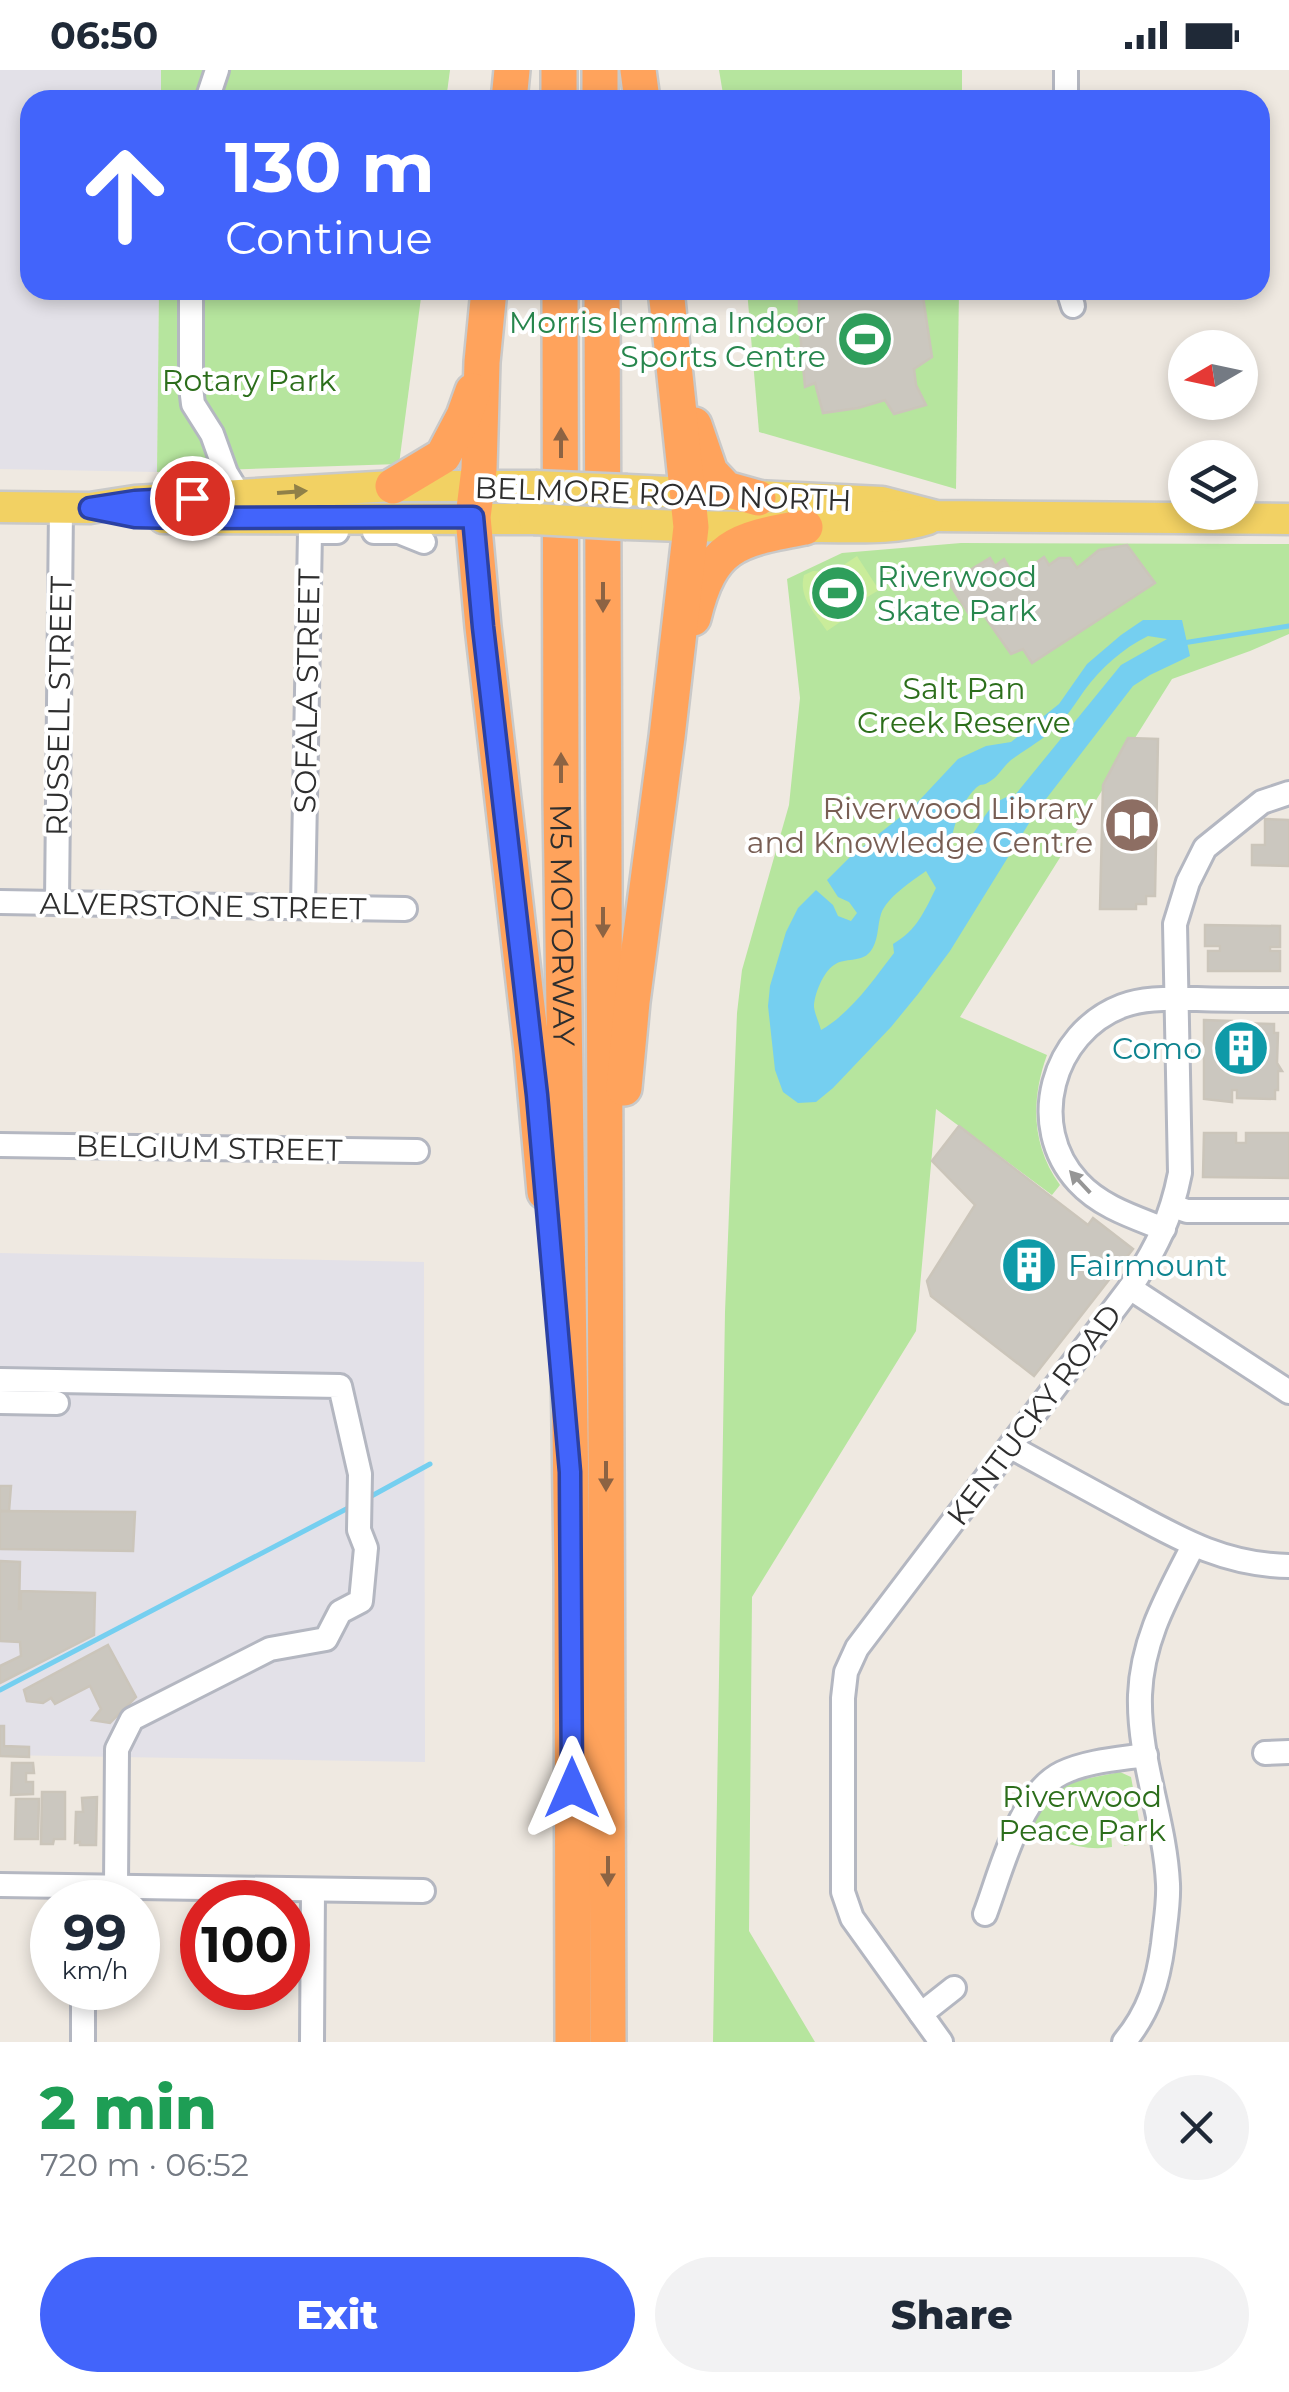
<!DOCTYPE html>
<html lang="en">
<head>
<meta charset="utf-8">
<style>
	body { margin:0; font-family:Montserrat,sans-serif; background:#f2f2f3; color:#1f2937; height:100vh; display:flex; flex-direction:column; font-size:38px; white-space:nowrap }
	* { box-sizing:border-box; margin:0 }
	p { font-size:32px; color:#747a83 }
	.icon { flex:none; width:55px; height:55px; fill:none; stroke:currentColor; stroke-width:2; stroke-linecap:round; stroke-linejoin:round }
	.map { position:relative; height:1972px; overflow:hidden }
	.side { display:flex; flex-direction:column; background:#fff; flex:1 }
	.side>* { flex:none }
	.banner { position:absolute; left:20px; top:20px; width:1250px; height:210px; border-radius:30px; box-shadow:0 5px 15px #0003; background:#4264fb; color:#fff; overflow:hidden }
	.needle { width:65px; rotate:261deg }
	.fabs { position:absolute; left:1168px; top:260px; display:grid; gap:20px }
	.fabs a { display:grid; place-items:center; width:90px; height:90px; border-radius:50%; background:#fff; box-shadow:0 5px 15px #0003; font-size:50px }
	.speed { position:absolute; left:30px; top:1810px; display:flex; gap:20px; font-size:50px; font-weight:700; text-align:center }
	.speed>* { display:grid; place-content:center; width:130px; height:130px; border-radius:50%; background:#fff; box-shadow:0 5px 15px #0003; line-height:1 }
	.speed small { font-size:25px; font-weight:400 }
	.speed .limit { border:15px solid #d22; background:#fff; color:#111 }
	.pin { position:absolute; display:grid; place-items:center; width:85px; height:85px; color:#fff; margin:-42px; border:5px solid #fff; border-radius:50%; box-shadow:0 2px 10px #0007 }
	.me { position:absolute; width:110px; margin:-55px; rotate:0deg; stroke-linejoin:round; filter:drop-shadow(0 0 8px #0008) }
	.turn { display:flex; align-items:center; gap:35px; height:210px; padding:0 40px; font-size:45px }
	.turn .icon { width:130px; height:130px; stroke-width:2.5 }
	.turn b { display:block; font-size:70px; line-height:85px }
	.round { display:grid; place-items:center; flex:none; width:105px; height:105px; border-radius:52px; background:#f2f2f3 }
	.overview { display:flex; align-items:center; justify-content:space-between; height:170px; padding:0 40px }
	h1 { font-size:60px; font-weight:800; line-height:75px; color:#1e9e55 }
	.action { display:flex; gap:20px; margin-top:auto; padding:20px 40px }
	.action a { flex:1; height:115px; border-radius:60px; background:#4264fb; color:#fff; font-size:40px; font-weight:800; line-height:115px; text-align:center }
	.action a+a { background:#f2f2f3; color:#1f2937 }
	.status { display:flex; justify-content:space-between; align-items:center; height:70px; padding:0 50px; background:#fff; direction:ltr }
	.status svg { height:28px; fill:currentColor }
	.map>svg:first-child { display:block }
</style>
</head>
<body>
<div class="status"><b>06:50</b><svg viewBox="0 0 49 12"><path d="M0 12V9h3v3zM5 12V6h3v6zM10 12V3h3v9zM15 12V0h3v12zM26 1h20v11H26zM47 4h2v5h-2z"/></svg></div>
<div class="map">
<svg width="1289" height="1972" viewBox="0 0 1289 1972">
	<rect width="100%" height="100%" fill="#efe9e1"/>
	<g fill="#e3e1e8">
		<path d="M0,0h161v30h-131v190h129l-2,182 -157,-3z"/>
		<path d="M0,1183l424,9 1,500 -425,-7z"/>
	</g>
	<g fill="#b6e59e">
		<path d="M161,0h289l-4,30h-285z"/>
		<path d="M719,0h243v30h-238z"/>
		<path d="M159,220h263l-23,174 -242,8z"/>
		<path d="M747,220h212l-3,199 -197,-57z"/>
		<path d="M961,473l328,1v90l-39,17 -78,28 -212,338 87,38c-16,44 -16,90 13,130l-8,10 -116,-86 -20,222 -164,266 -3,334 66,111h-102l12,-730 12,-299 5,-43 47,-165 11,-107 -13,-119 55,-26z"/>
		<path d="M1120,1702l11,5 12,65 -19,4 -2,-15 -11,1 1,15c-30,5 -61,-7 -88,-21l33,-38 13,-6z"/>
	</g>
	<path fill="#c9ec9a" d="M857,486l22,34 -30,18 3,6 -25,17c-12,-18 -29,-34 -23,-56l9,-4 20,1z"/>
	<path fill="#75cff0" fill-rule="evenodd" d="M1143,550h39l8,36 -40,19 -17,11 -97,126 -86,139 -32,43 -27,33 -58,61 -17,14 -18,1 -15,-11 -8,-22 -7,-64 2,-20 16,-54 12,-24 18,-18 17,15 5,11 13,5 6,-8 -8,-11 -11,-5 -11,-17 24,-24 63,-50 44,-47 28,-13 25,-4 48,-38 28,-40 34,-29zM1148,566l19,3 -46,26 -106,130c-26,4 -31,26 -46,44 -5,6 -13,10 -20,14 3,-22 10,-48 26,-64 7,-7 6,-2 14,-7 9,-5 14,-15 22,-22 15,-11 30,-19 44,-32 12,-11 19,-23 29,-37 16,-22 39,-43 64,-55zM926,801l10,17c-12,24 -19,42 -43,56l1,9c-20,26 -43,60 -73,77 -2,-8 -6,-15 -7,-23 0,-12 9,-35 20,-42 11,-8 27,-2 36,-13 9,-11 7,-26 11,-38 6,-17 31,-33 45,-43z"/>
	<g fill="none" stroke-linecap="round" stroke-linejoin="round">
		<g stroke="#75cff0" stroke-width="5">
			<path d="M1183,573l106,-17"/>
			<path d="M366,1429l64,-35"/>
			<path d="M0,1620l352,-184"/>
		</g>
	</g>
	<g fill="#cbc7bf" stroke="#cbc5ba" stroke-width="2.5">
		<path d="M799,220h123l10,67 -18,12 2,16 10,20 -32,9 -9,-14 -27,8 -35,5 -8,-30 -10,4 -6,-65z"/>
		<path d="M1127,475l28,38 -123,80 -9,-14 -12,5 -28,-40 -11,5 -23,-36 41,-25 5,8 9,-7 11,19 29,-21 5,8 10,-7h11l7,10 22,-18z"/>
		<path d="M1128,668l30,1 -3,157h-9v8h-10v5h-36l3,-124z"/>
		<path d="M1265,749l24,1v46l-37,-1v-20h13z"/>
		<path d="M1205,855l75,1v21h-10v4h10v20h-72v-20h12v-5h-15z"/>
		<path d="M1204,950l28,1v7h7v-5l35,1v9h4l-1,30 5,8h-4v19h-3v9l-38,-1v-8h-5v12l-28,-3z"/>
		<path d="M959,1056l129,99 5,-7 40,31 -99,127 -103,-80 -4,-15 48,-76 -43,-44z"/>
		<path d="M1204,1063h32v10h10v-10h43v45l-86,-1z"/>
		<path d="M0,1416h11l-2,25h-9z"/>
		<path d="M0,1441l135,1 -2,39 -133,-2z"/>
		<path d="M0,1491l20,1 -1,47h2v-18l74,2 -1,42 -94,48v-17l21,-10 -1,-14 -20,-1z"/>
		<path d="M108,1575l28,52 -26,26 -18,-3 9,-11 -11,-23 -35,18 -4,-6 -8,5 -16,-2 -3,-11z"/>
		<path d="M0,1656h4v20l25,1v10l-29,-1z"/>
		<path d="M12,1693h21l1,10h-8v9h7v12l-22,1z"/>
		<path d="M42,1722h23v47h-11l-1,5h-12z"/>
		<path d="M97,1727l-1,48h-16v-3l-5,1 1,-31h7l-1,-14z"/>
		<path d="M16,1729h23l-1,40h-23z"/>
	</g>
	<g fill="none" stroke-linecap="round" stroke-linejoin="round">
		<g stroke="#b4b7c1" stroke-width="28">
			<g id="minor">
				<path d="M207,30l10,-30"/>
				<path d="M1066,30v-30"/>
				<path d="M191,220v97l2,17 19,30 14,39 14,23"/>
				<path d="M1068,220l5,16"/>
				<path d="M374,462h25l25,10"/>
				<path d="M0,832l405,7"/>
				<path d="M57,833l4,-395"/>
				<path d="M303,836l7,-374h27"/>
				<path d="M0,1075l417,6"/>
				<path d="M1173,1136l14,5h102"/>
				<path d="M1164,1159c-30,-12 -63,-22 -86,-47 -52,-56 -26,-149 44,-176 24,-9 50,-7 75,-7 31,1 61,1 92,1"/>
				<path d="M1130,1218l159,104"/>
				<path d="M0,1310l340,6 20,88 -1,56 7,18 -5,53 -21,11 -14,27 -56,10 -138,70 -15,30 -1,137"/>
				<path d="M0,1332l57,1"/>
				<path d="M1011,1377c37,20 73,40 110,60 57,31 102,58 168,59"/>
				<path d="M1265,1683l24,-1"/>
				<path d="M0,1815l423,6"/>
				<path d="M985,1844c16,-42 34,-120 77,-141 25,-12 57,-14 84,-18"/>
				<path d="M921,1944l33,-26"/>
				<path d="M83,1972v-54"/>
				<path d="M312,1972l1,-152"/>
				<path d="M941,1972l-89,-124 -9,-26v-194l3,-26 11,-24 273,-360c26,-39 41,-69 50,-115l-5,-249 13,-42 17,-34 57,-46 27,-9"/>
				<path d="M1124,1972c25,-30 34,-60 39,-98 2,-20 6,-40 5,-60 -3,-64 -30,-125 -28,-189 2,-56 28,-100 53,-149"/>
			</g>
		</g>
		<g stroke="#c9c9c9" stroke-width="35">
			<g id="major">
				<path d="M627,420l255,12 54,14 353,3"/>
				<path d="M0,437l90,1 45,-7 258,-15h142"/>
				<path d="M163,448l371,1"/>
				<path d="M627,454c64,3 129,4 194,3 35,0 73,3 107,-8"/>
			</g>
		</g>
		<g stroke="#c9c9c9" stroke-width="40">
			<g id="highway">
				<path d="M559,0v30"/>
				<path d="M600,0v30"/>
				<path d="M638,0l4,30"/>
				<path d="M509,30l3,-30"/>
				<path d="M489,220l-7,72 -3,107 -6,48 10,110 49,423 13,142"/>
				<path id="s1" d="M560,220l1,511 11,766 1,475"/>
				<path d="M602,220l6,1752"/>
				<path d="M694,355l16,47 16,17 32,9"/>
				<path d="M393,416l50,-30 21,-40 9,-25"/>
				<path d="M693,548c18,-74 43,-78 112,-91"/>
				<path d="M624,1018l8,-86 35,-265 24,-210 -25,-237"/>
			</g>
		</g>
		<use href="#minor" stroke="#fff" stroke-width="22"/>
		<use href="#major" stroke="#f2d163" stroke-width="30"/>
		<use href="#highway" stroke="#ffa35c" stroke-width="35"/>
		<g stroke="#c9c9c9" stroke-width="35" stroke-linecap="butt">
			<g id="major-bridge">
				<path d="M535,416l92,4"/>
				<path d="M534,449l93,5"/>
			</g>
		</g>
		<use href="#major-bridge" stroke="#f2d163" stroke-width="30"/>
	</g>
	<defs><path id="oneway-solid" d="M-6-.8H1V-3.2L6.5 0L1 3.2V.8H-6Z" transform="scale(2.5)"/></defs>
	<g fill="#8c6343">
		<use href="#oneway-solid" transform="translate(561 373) rotate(-90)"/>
		<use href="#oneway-solid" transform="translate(603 527) rotate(90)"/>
		<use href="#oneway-solid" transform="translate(561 698) rotate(-90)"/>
		<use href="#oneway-solid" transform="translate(603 852) rotate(90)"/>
		<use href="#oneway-solid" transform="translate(606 1406) rotate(90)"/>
		<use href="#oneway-solid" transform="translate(608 1801) rotate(90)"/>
	</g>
	<use fill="#908048" href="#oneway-solid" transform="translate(292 422) rotate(-4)"/>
	<use fill="#969696" href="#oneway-solid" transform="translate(1080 1112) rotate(-133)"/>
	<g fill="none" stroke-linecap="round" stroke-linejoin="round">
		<g stroke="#2b41a3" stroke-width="25">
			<path id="route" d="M192,428l-57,3 -45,7 45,9 48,1 290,-1 10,110 54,468 33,377 2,316"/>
		</g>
		<use href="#route" stroke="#4264fb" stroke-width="18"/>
	</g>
	<defs>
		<g id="stadium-disc" transform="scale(2.875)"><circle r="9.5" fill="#2e9e5b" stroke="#fff"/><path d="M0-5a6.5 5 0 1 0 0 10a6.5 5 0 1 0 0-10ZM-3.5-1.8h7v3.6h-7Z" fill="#fff"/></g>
		<g id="library-disc" transform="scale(2.875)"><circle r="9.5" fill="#8d6e63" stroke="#fff"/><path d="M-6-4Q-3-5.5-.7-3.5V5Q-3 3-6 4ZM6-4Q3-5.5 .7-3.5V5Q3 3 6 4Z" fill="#fff"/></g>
		<g id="building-disc" transform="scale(2.875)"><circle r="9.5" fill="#0f9aa8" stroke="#fff"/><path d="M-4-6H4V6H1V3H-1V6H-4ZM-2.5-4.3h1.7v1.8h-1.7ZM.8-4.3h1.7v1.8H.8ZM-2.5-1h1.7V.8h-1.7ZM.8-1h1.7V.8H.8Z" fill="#fff"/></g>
	</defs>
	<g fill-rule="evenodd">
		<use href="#stadium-disc" x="865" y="269"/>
		<use href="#stadium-disc" x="838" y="523"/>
		<use href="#library-disc" x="1132" y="755"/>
		<use href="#building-disc" x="1241" y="978"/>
		<use href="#building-disc" x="1029" y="1195"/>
	</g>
	<g text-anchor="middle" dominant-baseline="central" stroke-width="8" stroke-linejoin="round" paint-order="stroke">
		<g font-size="30" fill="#27864d" stroke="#fff" text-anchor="end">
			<text x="826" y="252">Morris Iemma Indoor<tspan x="826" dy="34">Sports Centre</tspan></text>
			<text x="877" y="506" text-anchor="start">Riverwood<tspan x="877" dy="34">Skate Park</tspan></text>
		</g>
		<g font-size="30" fill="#2c6e1b" stroke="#fff">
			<text x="249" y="310">Rotary Park</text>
			<text x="964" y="618">Salt Pan<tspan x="964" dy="34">Creek Reserve</tspan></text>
			<text x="1082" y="1726">Riverwood<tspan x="1082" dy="34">Peace Park</tspan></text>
		</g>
		<g font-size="30" fill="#2e2e2e" stroke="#fff">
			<text transform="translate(663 424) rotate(2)">BELMORE ROAD NORTH</text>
			<text transform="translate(307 621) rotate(-89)">SOFALA STREET</text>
			<text transform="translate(59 636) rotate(-89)">RUSSELL STREET</text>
			<text transform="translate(203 836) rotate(1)">ALVERSTONE STREET</text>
			<text stroke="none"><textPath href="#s1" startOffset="635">M5 MOTORWAY</textPath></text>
			<text transform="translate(209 1078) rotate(1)">BELGIUM STREET</text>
			<text transform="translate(1034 1345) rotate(-53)">KENTUCKY ROAD</text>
		</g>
		<g font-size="30" fill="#785e54" stroke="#fff" text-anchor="end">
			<text x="1093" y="738">Riverwood Library<tspan x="1093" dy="34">and Knowledge Centre</tspan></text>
		</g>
		<g font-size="30" fill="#0d838f" stroke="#fff" text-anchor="end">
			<text x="1202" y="978">Como</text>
			<text x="1068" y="1195" text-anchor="start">Fairmount</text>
		</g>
	</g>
</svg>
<div class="fabs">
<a><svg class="needle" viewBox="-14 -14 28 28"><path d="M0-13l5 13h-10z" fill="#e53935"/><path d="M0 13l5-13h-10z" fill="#747a83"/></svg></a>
<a><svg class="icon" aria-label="layers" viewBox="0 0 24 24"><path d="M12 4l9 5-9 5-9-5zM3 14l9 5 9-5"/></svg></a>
</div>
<div class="speed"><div>99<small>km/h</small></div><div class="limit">100</div></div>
<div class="pin" style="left:192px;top:428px;background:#d93025"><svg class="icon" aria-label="arrive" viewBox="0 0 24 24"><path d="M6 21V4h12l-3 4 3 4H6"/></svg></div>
<svg class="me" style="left:572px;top:1718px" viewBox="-20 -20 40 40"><path d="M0-17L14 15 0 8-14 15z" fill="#4264fb" stroke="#fff" stroke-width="4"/></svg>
<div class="banner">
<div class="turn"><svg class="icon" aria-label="ahead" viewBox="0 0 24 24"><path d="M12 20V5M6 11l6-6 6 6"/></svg><div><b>130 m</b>Continue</div></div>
</div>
</div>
<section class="side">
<div class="overview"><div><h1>2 min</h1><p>720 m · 06:52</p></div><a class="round"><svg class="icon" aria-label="close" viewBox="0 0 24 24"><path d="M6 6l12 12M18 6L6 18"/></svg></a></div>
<div class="action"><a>Exit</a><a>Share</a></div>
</section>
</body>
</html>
